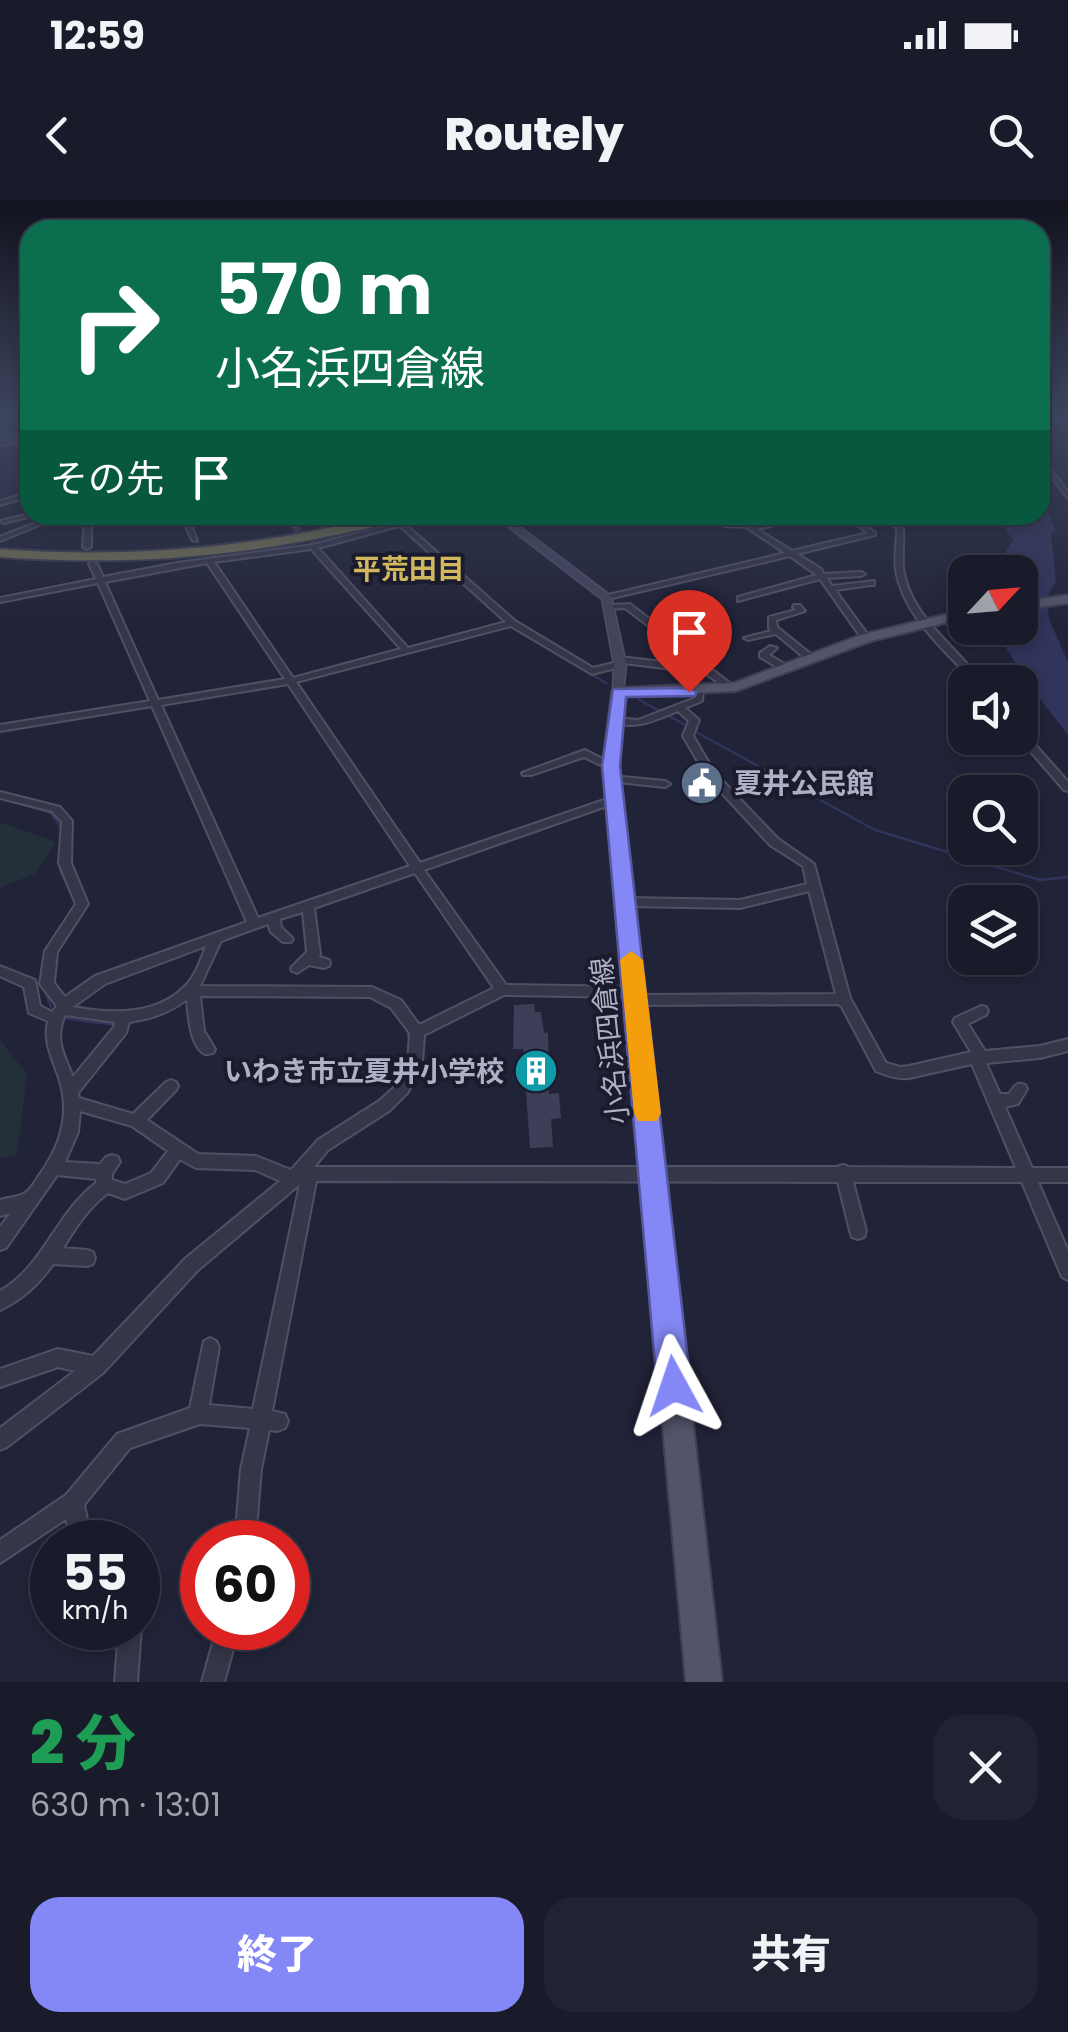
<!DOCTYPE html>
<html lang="ja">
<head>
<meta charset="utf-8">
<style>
	body { margin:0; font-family:Poppins,"Noto Sans JP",sans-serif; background:#222332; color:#f1f3f6; height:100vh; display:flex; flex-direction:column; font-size:38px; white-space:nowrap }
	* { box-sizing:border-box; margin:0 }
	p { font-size:32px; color:#9fa1a8 }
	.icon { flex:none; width:55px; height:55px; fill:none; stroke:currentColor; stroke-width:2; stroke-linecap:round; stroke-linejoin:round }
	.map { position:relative; height:1482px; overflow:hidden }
	.details { display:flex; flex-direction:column; background:#191a2a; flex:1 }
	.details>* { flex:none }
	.banner { position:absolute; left:20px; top:20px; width:1030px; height:305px; border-radius:30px; box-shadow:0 5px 15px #0003,0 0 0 2px #373847; background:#0b6e4f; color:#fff; overflow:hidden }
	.needle { width:65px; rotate:64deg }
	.fabs { position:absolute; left:948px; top:355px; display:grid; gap:20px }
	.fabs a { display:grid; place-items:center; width:90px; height:90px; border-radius:20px; background:#191a2a; box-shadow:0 5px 15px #0003,0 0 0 2px #373847; font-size:50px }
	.speed { position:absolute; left:30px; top:1320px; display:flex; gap:20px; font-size:50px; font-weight:700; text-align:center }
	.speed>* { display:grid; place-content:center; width:130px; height:130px; border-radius:50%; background:#191a2a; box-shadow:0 5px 15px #0003,0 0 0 2px #373847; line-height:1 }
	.speed small { font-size:25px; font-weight:400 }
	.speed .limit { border:15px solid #d22; background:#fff; color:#111 }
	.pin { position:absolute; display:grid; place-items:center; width:85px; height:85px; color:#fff; margin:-102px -42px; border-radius:50% 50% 50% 0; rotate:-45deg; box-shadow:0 0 10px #0007 }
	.pin .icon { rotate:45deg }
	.me { position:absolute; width:110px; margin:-55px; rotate:355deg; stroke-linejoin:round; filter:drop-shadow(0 0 8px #0008) }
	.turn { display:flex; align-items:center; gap:35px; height:210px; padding:0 30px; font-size:45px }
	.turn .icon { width:130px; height:130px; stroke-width:2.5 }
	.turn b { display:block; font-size:70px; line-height:85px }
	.then { display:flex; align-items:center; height:95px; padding:0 30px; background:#0003; gap:20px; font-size:38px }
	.round { display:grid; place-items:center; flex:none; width:105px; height:105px; border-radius:30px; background:#222332 }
	.summary { display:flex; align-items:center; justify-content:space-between; height:170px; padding:0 30px }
	h1 { font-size:60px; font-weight:800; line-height:75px; color:#1e9e55 }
	.cta { display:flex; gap:20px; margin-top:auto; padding:20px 30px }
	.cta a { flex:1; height:115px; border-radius:30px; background:#8388f6; color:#fff; font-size:40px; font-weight:800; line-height:115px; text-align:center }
	.cta a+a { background:#222332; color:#f1f3f6 }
	.status { display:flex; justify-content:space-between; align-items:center; height:70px; padding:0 50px; background:#191a2a; direction:ltr }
	.status svg { height:28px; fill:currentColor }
	header { display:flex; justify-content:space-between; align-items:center; height:130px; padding:0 30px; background:#191a2a; font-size:45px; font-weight:800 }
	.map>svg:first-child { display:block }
</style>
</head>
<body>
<div class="status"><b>12:59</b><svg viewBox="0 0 49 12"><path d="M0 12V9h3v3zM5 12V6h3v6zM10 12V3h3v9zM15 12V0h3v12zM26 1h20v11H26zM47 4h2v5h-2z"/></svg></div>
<header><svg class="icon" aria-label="back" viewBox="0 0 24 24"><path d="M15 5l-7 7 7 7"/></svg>Routely<svg class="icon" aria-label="search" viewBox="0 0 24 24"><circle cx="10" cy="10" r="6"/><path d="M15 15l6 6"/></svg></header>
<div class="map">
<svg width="1068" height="1482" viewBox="0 0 1068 1482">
	<rect width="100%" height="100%" fill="#212338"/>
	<g fill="#232f39">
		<path d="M0,622l56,20 -20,31 -36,15z"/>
		<path d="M0,840l27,34 -10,80 -17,5z"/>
	</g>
	<path fill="#31345b" d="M1040,289l15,41 -4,4 5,47 -9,17 2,21 19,43v73l-41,-53 -33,-54h26v-56h-27l20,-32 -18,-25h45z"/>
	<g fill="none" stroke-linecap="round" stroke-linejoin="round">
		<g stroke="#31345b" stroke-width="2.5">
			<path d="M542,445l64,38"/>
			<path d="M638,499l51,28"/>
			<path d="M0,531l63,-10"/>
			<path d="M696,532l179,98 165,50 28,-3"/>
			<path d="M0,598l51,15 11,16"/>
			<path d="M60,656v15l16,33"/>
			<path d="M42,783l9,24"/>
			<path d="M201,797l32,-1"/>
			<path d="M64,818l51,7"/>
			<path d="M128,824l34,-11"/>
			<path d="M405,826l5,16"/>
		</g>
	</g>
	<path fill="#3d3e58" d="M534,804l1,8h6l3,21 4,-1 1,62 10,-1 2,25 -10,1 2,28 -23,1 -7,-99h-10l1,-44z"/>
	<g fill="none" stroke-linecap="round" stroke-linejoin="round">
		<path stroke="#3d3f54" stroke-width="8" stroke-dasharray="8 4" stroke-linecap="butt" d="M294,325l19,22"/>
		<g stroke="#4f5063" stroke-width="4">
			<g id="street">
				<path d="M0,241l19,-1 3,2 -22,3z"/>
				<path d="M1040,256l28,36v6l-28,-36z"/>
				<path d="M30,292v4l-30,9v-4z"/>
				<path d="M30,314l6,1 -32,8 -3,-2z"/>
				<path d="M55,315h9l-64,26v-4z"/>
				<path d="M85,315h6v32l-4,2 -4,-2z"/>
				<path d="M181,315h6l10,26 -5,-1z"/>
				<path d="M282,315h7l8,10 -1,1h-4z"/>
				<path d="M425,315h11l-31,9 110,97 78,47 25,-6 -2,-2 4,-3 51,6 17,-7 -63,-48 -18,1 -1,-2 4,-2 20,-1 68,53 -26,12 -48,-6 -1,3 -31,8 -81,-48 -215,56 124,181 190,-65h8v4l-194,68 82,115 129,2 5,1 2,4 -2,3 196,-1 -27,-103 -69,17 -114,-2 -6,-4 6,-4 114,2 67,-16 -4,-18 -33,-21 -63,-68 -24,-41 6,-15 -11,-10c-23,9 -44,20 -68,10l5,-3 23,2 57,-22 2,-8h6l-1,11 -17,7 14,12 -6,16 22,37 63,66 36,25 36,134 36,65 14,4 9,-1 62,-14 -18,-30 2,-4 26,-12 5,1 2,4 -2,4 -18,9 17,27 55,-5 28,-7v12l-28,7 -54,5 14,31h9c5,-7 7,-13 16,-9l2,4 -9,15 -13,3 27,61h36v14h-30l30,69v29l-6,-3 -40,-95h-169l13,49 -2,6 -6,2 -6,-2 -2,-6 -12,-49 -522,-1 -44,230 13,3 3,7 -3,7 -7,3 -9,-1 -8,39 -6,73h-20l6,-73 9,-41 -50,-4 -70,24 -46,57 8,37h-20l-6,-23 -66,44v-23l66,-45 51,-61 73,-26 14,-67 6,-3 6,3 3,6 -10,58 44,4 47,-225 -102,86 -95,103 -96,74 -7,3v-22l75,-57 -17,-4 -58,20v-18l58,-20 35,7 93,-98 94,-77 -25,-11 -59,-2 -16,-9 -17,24 -38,16 -17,-6c-20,15 -32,34 -45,55l24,2 6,2 2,6 -2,6 -6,2 -34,-2c-15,21 -30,35 -53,46v-19c44,-25 56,-78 96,-108v-4l-39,-4 -51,73 -6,2v-23l11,-14 -11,3v-16c7,-2 16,-3 23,-6 7,-3 11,-11 15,-17 20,-27 31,-56 24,-88 -5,-24 -20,-43 -14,-68l-19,-8 -5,-26 -24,-11v-10l35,14 5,26 12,6 5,-6 -17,-22 5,-33 31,-47 -17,-41 3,-41 -10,-11 -52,-13v-6l60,15 12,14 -1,42 17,41 -31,48 -3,31 11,14 30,-21 152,-54 -95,-216 -152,25v-6l150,-24 -52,-118 -98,19v-4l96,-19 -7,-15 4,-2 4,2 6,13 74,-14 136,-18zM399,326h1l106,96 -98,26 -90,-100zM311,349l90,100 -108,29 -79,-116zM207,363l78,116 -127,21 -53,-118zM288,484l122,182 -152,52 -97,-213zM415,673l79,115 -75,37 -18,-25 -29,-13 -172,-1 21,-45 47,-17 3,8 12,10h8l2,-3 -12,-12 -1,-8 23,-7 4,40 -16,16 1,3 5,2 12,-8 15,3 5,-2 1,-3 -1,-3 -10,-3 1,-3 -6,-46zM206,746c-5,13 -9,27 -18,37 -29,33 -76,31 -115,24l32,-23zM504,795l127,2 -2,3 2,4 5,1 202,-1 4,3 34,64c11,5 21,8 33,7l63,-14 44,104 -167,-1 -6,-2 -6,2h-523l14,-17 61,-39 19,-19 14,-29 2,-28zM200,796l170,1 21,11 19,25 -2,30 -10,21 -19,17 -61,39 -27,30 -35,-14 -58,-2 -51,-34 29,-30 2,-4 -2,-4 -5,-2 -5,2 -33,32 -54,-16 -1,-5 48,-60 3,-11c22,-3 41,-9 58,-23 1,14 3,48 18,55 2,1 5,-1 8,-1l2,-4 -11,-18zM65,815l50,7 -1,5 -41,50c-9,-22 -19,-38 -8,-62zM80,911l52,15 36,25 -17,22 -26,11 -13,-4v-6l8,-12 -2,-5 -6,-2 -6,2 -6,7 -35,-2 13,-30z"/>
				<path d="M705,315c10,0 15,6 25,8 14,3 29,1 44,-1l1,-6h4v8l-22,5 35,22 76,-18 -16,-12 -1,-6h6l1,5 17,13v2l-78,19 24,15 3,5 37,-2 4,2 -4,2 -34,2 5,8 42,-5v4h-3l-36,5 35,48 -1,2h-6l-43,-61 -82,22v-4l79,-22 -27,-19 -186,44v-4l181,-43 -39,-26 -21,-1z"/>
				<path d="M883,315h7l13,14c1,13 -1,26 0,39 7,49 53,78 79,114h-8c-29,-32 -71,-66 -78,-112 -2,-13 1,-27 1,-41z"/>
				<path d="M794,405h6l5,6 -29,9 1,7 36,29v4h-6l-31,-26 -28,6 -4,-2 27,-7 -2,-3v-11l27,-7 -3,-3z"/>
				<path d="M770,446l7,2 -8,7 19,11v4h-6l-22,-13v-4z"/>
				<path d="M708,471h6l22,17 -7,2 -21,-15z"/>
				<path d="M1020,530l3,1 45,51v9l-4,-1 -45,-52z"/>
				<path d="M585,550l31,16 -5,3 -4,-1 -23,-11 -53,18h-8l-1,-2z"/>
				<path d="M612,576l53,5 5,3 -5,3 -57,-6 -1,-2z"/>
				<path d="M138,1420l3,8 -4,54h-22l4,-54h19z"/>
				<path d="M217,1428h22l-15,54h-22z"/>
			</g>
		</g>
		<g stroke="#4f5063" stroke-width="3">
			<g id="secondary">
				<path d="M1041,215h11l16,6v4z"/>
				<path d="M0,226l21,14 9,2v4l-14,-2 -16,-12z"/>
				<path d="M493,315h11l107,81 15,68 -3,31 -10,-3 1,-28 -12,-65z"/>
			</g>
		</g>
		<g stroke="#3e3f52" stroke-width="4">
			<g id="primary">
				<path d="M1068,395v8l-48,7v-8z"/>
				<path d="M965,410v8l-94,23 -135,50 -110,5 -7,70 103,916h-36l-83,-916 9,-74 7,-4 115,-5 127,-48z"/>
			</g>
		</g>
		<g stroke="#3c3d50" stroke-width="4">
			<path id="highway" d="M383,315h20c-20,12 -50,16 -74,21 -109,23 -218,29 -329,21v-8c130,10 257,-1 383,-34z"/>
		</g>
		<use href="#street" fill="#353649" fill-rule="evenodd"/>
		<use href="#secondary" fill="#43435c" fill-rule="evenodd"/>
		<use href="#primary" fill="#525469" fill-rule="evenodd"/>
		<use href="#highway" fill="#6e6d52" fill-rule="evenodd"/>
	</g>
	<linearGradient id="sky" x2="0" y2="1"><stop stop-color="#12131f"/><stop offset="0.51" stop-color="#3d455e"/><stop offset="1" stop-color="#3d455e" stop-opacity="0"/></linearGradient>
	<rect width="1068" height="422" fill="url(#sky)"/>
	<path fill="#8388f6" stroke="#5558a0" stroke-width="2.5" d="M689,488l8,4 -2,4 -69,1 -6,69 71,620 -5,12 -12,5 -12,-5 -5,-12 -55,-620 11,-77z"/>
	<path fill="#f59e0b" d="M631,751l12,9 18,153 -4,8h-19l-4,-8 -14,-153z"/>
	<defs>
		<g id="civic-disc" transform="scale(2.25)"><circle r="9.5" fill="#5c6f8a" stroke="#1a1b2d"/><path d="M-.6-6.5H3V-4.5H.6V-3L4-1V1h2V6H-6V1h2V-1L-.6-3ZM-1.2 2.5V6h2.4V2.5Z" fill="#fff"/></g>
		<g id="building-disc" transform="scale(2.25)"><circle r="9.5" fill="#0f9aa8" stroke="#1a1b2d"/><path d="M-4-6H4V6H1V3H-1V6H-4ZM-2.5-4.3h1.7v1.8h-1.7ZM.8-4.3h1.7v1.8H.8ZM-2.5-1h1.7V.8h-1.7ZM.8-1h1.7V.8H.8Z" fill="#fff"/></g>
	</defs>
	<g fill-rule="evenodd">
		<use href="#civic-disc" x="702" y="583"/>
		<use href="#building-disc" x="536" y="871"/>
	</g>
	<g text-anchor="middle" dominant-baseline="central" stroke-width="8" stroke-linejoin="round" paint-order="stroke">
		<g font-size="28" font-weight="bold" fill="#d1b85e" stroke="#1a1b2d">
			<text x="409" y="369">平荒田目</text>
		</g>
		<g font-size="28" font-weight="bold" fill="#afb0c5" stroke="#1a1b2d" text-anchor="start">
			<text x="734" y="583">夏井公民館</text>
			<text x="504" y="871" text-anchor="end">いわき市立夏井小学校</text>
		</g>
		<g font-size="28" fill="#afb0c5" stroke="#1a1b2d">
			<text transform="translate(610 841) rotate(-96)">小名浜四倉線</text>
		</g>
	</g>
</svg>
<div class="fabs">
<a><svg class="needle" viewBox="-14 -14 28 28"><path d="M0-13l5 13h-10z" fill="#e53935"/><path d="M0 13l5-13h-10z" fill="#9fa1a8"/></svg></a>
<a><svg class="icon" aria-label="sound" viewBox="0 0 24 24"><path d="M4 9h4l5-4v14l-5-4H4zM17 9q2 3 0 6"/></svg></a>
<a><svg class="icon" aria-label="search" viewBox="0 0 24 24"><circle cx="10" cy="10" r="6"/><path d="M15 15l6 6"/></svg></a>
<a><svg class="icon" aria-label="layers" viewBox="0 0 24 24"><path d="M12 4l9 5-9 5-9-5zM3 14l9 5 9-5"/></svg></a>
</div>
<div class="speed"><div>55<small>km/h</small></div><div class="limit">60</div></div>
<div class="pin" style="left:689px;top:492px;background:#d93025"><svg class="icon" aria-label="arrive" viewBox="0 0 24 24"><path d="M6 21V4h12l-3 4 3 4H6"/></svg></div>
<svg class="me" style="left:674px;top:1186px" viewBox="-20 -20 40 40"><path d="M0-17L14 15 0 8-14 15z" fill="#8388f6" stroke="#fff" stroke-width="4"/></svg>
<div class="banner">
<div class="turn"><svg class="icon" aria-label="right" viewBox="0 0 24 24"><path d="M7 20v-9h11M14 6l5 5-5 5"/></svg><div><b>570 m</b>小名浜四倉線</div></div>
<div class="then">その先<svg class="icon" aria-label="arrive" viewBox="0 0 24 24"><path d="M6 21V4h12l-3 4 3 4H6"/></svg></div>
</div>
</div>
<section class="details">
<div class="summary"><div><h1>2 分</h1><p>630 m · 13:01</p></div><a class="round"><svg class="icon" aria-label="close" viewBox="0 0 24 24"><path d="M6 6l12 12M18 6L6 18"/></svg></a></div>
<div class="cta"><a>終了</a><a>共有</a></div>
</section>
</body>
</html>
